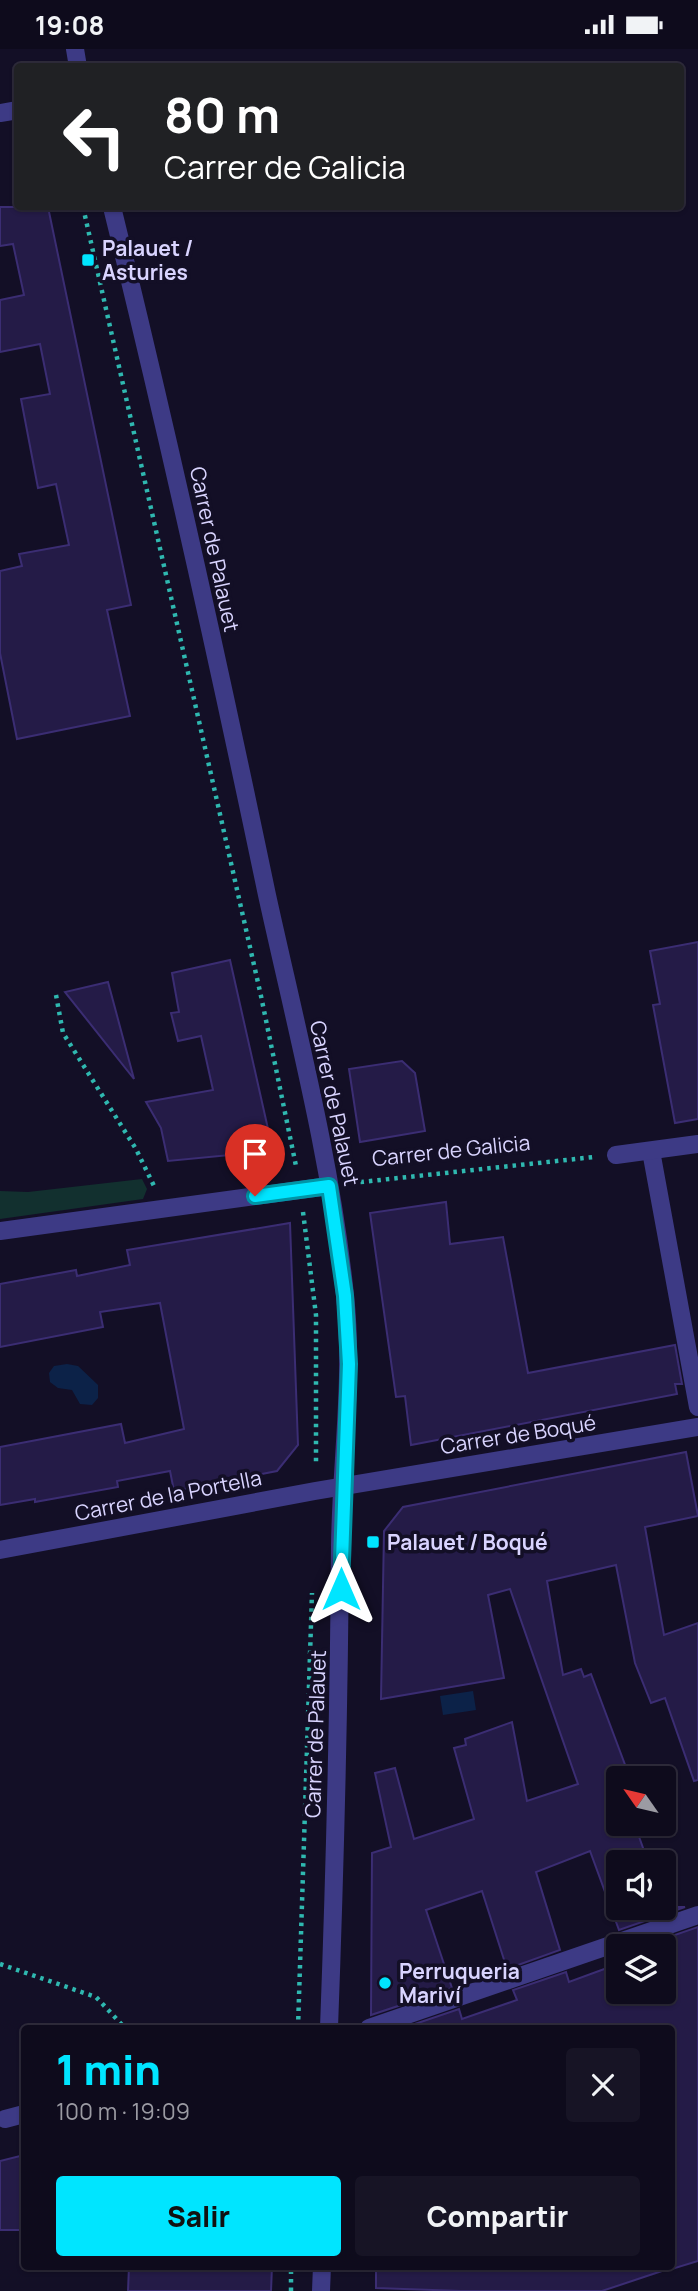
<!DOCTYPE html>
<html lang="es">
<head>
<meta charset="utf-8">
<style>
	body { margin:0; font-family:Manrope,sans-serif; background:#171425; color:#f1f3f6; height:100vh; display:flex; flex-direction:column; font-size:26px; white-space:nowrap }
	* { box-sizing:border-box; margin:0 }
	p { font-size:23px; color:#9b9ba3 }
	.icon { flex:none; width:38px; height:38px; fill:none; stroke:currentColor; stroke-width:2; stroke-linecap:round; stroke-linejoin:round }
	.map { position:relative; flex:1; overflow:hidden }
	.details { position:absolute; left:21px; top:1976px; width:654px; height:245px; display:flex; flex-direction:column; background:#0e0b1c; border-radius:7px; box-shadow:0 2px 5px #0004,0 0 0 2px #2e2b3b }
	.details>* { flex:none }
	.guide { position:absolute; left:14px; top:14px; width:670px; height:147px; border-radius:7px; box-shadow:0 2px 5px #0004,0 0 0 2px #2e2b3b; background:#202124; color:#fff; overflow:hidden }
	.needle { width:46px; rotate:304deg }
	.tools { position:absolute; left:606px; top:1717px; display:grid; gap:14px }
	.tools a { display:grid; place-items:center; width:70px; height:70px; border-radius:7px; background:#0e0b1c; box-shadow:0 2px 5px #0004,0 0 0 2px #2e2b3b; font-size:35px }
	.pin { position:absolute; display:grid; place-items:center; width:60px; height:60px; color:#fff; margin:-72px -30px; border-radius:50% 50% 50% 0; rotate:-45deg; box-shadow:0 0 7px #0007 }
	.pin .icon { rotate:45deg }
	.me { position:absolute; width:77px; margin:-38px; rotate:0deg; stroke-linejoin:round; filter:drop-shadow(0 0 5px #0008) }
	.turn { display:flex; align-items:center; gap:24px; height:147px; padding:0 35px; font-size:32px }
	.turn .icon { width:91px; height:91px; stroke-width:2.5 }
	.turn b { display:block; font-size:49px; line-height:60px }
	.round { display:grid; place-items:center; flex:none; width:74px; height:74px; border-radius:7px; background:#171425 }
	.headline { display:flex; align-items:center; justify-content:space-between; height:119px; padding:0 35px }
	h1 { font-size:42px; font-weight:800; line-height:52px; color:#00e5ff }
	.button { display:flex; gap:14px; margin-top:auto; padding:14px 35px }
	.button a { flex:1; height:80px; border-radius:7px; background:#00e5ff; color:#111; font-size:28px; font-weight:800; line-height:80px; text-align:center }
	.button a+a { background:#171425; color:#f1f3f6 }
	.status { display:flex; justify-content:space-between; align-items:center; height:49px; padding:0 35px; background:#0e0b1c; direction:ltr }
	.status svg { height:19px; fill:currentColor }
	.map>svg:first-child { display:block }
</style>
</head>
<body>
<div class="status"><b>19:08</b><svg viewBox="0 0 49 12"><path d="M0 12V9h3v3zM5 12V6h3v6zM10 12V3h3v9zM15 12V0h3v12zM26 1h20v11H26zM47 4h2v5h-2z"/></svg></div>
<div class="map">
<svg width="698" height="2242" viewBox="0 0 698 2242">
	<rect width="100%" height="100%" fill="#130f26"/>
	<path fill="#12302f" d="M142,1130l5,10 -4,10 -143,20v-28l28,1z"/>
	<g fill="#0c2248">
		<path d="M67,1315l11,2 20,19v13l-6,7 -12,-1 -8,-14 -14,-2 -8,-6 -1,-9 5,-7z"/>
		<path d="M473,1642l3,19 -33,5 -3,-19z"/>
	</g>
	<g fill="#241b47" stroke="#3b2d73" stroke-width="2">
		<path d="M0,158h48l83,398 -24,5 23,106 -113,23 -17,-86v-82l22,-5 -3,-12 50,-9 -13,-61 -18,4 -17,-89 29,-5 -10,-50 -40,8v-52l24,-5 -11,-51 -13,2z"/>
		<path d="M698,893v177l-23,4 -22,-118 7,-1 -10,-53z"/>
		<path d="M230,911l43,191 -105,10 -7,-33 -15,-26 67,-12 -12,-54 -23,5 -7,-28 8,-1 -7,-39z"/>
		<path d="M108,933l26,97 -69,-87z"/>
		<path d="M402,1012l13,12 10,58 -65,11 -11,-73z"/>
		<path d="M446,1153l4,42 53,-7 25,136 147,-28 7,39h-7l2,10 -266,51 -6,-49 -9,1 -26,-184z"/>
		<path d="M290,1174l8,222 -21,26 -103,20 -4,-20 -53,10 1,6 -83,15v-3l-35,6v-58l121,-23 4,19 59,-14 -24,-126 -60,9 3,15 -103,20v-63l76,-14 1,6 53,-11 -3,-15z"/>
		<path d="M686,1403l12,64 -53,11 19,108 34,-12v157l-4,1 -29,-83 -14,5 -16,-40 -19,-98 -69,16 16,94 18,-6 3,8 7,-3 39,104h-12v45h28l2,5 -11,3 11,31h-30v45h67l-66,23 -29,-79 -54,21 24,78 -53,19 -25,-78 -56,19 26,78 -81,27 1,-162 19,-6 -16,-74 20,-5 19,71 60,-20 -20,-71 12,-3 -1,-6 47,-17 15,79 51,-17 -68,-195 -22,6 16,83 -123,21 3,-168 19,-24z"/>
		<path d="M698,1878v334l-26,8v-241h-269l56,-19 3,10 55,-19 -4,-10 53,-18 3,10 49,-18v27h45v-45h-20z"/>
		<path d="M24,2106v75h-24v-69z"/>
		<path d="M129,2217h143l-1,25h-143z"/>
		<path d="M376,2217h286v5l-60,20h-141l-85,-3z"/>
	</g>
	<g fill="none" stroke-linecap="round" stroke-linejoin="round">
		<g stroke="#2fb8b0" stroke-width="4.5" stroke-dasharray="3.5 5" stroke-linecap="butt">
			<path d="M83,158l178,789 35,170"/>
			<path d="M56,946l7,38 73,116 18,37"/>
			<path d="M352,1134l242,-26"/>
			<path d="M303,1163l13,103v150"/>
			<path d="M0,1915l96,33 29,31"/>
			<path d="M298,1979l14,-435"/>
			<path d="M291,2242v-25"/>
		</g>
		<g stroke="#3d3a85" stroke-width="18">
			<path d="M75,0l3,18"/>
			<path d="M0,64l18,-3"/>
			<path d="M112,158c56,228 107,458 155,688 29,132 64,265 78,400 9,84 -4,167 -5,251 -1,161 -5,321 -11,482"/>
			<path d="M651,1102l47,256"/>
			<path d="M616,1106l82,-11"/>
			<path d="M0,1182l329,-45"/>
			<path d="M0,1501l315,-59 383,-64"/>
			<path d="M369,1979l329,-113"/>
			<path d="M5,2070l19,-5"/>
			<path d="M321,2242l1,-25"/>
		</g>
	</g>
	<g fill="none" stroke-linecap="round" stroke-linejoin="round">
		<g stroke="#0095a6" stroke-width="18">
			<path id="route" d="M255,1147l74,-10 16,110 4,68 -8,225"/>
		</g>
		<use href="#route" stroke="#00e5ff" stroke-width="12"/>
	</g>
	<g fill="#00e5ff" stroke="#130f26" stroke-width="2.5">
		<rect x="81" y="204" width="14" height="14" rx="3.5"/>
		<rect x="366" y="1486" width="14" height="14" rx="3.5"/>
		<circle cx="385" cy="1934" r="7"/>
	</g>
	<g text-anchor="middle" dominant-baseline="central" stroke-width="7" stroke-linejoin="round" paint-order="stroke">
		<g font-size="21" font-weight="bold" fill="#d9d4ff" stroke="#130f26" text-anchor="start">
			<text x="102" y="199">Palauet /<tspan x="102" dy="24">Asturies</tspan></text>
			<text x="387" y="1493">Palauet / Boqué</text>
			<text x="399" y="1922">Perruqueria<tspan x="399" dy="24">Mariví</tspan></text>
		</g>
		<g font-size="21" fill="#d9d4ff" stroke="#130f26">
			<text transform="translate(215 500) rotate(78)">Carrer de Palauet</text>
			<text transform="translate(335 1054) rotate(78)">Carrer de Palauet</text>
			<text transform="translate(451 1101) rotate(-6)">Carrer de Galicia</text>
			<text transform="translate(518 1385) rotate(-9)">Carrer de Boqué</text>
			<text transform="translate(168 1446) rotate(-11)">Carrer de la Portella</text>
			<text transform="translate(315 1685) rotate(-88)">Carrer de Palauet</text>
		</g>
	</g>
</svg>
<div class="tools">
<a><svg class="needle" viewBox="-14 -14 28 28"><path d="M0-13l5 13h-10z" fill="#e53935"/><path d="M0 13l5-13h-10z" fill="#9b9ba3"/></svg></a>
<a><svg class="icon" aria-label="sound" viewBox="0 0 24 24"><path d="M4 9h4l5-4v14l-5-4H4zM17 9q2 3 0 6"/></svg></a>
<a><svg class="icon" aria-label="layers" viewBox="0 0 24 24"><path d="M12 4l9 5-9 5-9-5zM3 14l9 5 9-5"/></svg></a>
</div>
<div class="pin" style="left:255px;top:1147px;background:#d93025"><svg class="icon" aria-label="arrive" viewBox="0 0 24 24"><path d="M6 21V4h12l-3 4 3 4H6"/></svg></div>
<svg class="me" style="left:341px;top:1540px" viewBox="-20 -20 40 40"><path d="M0-17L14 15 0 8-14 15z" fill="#00e5ff" stroke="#fff" stroke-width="4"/></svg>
<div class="guide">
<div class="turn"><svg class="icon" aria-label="left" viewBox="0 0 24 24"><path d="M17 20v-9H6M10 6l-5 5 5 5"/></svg><div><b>80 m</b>Carrer de Galicia</div></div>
</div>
<section class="details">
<div class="headline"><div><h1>1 min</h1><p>100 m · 19:09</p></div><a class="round"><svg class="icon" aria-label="close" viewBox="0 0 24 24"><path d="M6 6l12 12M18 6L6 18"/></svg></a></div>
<div class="button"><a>Salir</a><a>Compartir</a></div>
</section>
</div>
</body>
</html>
